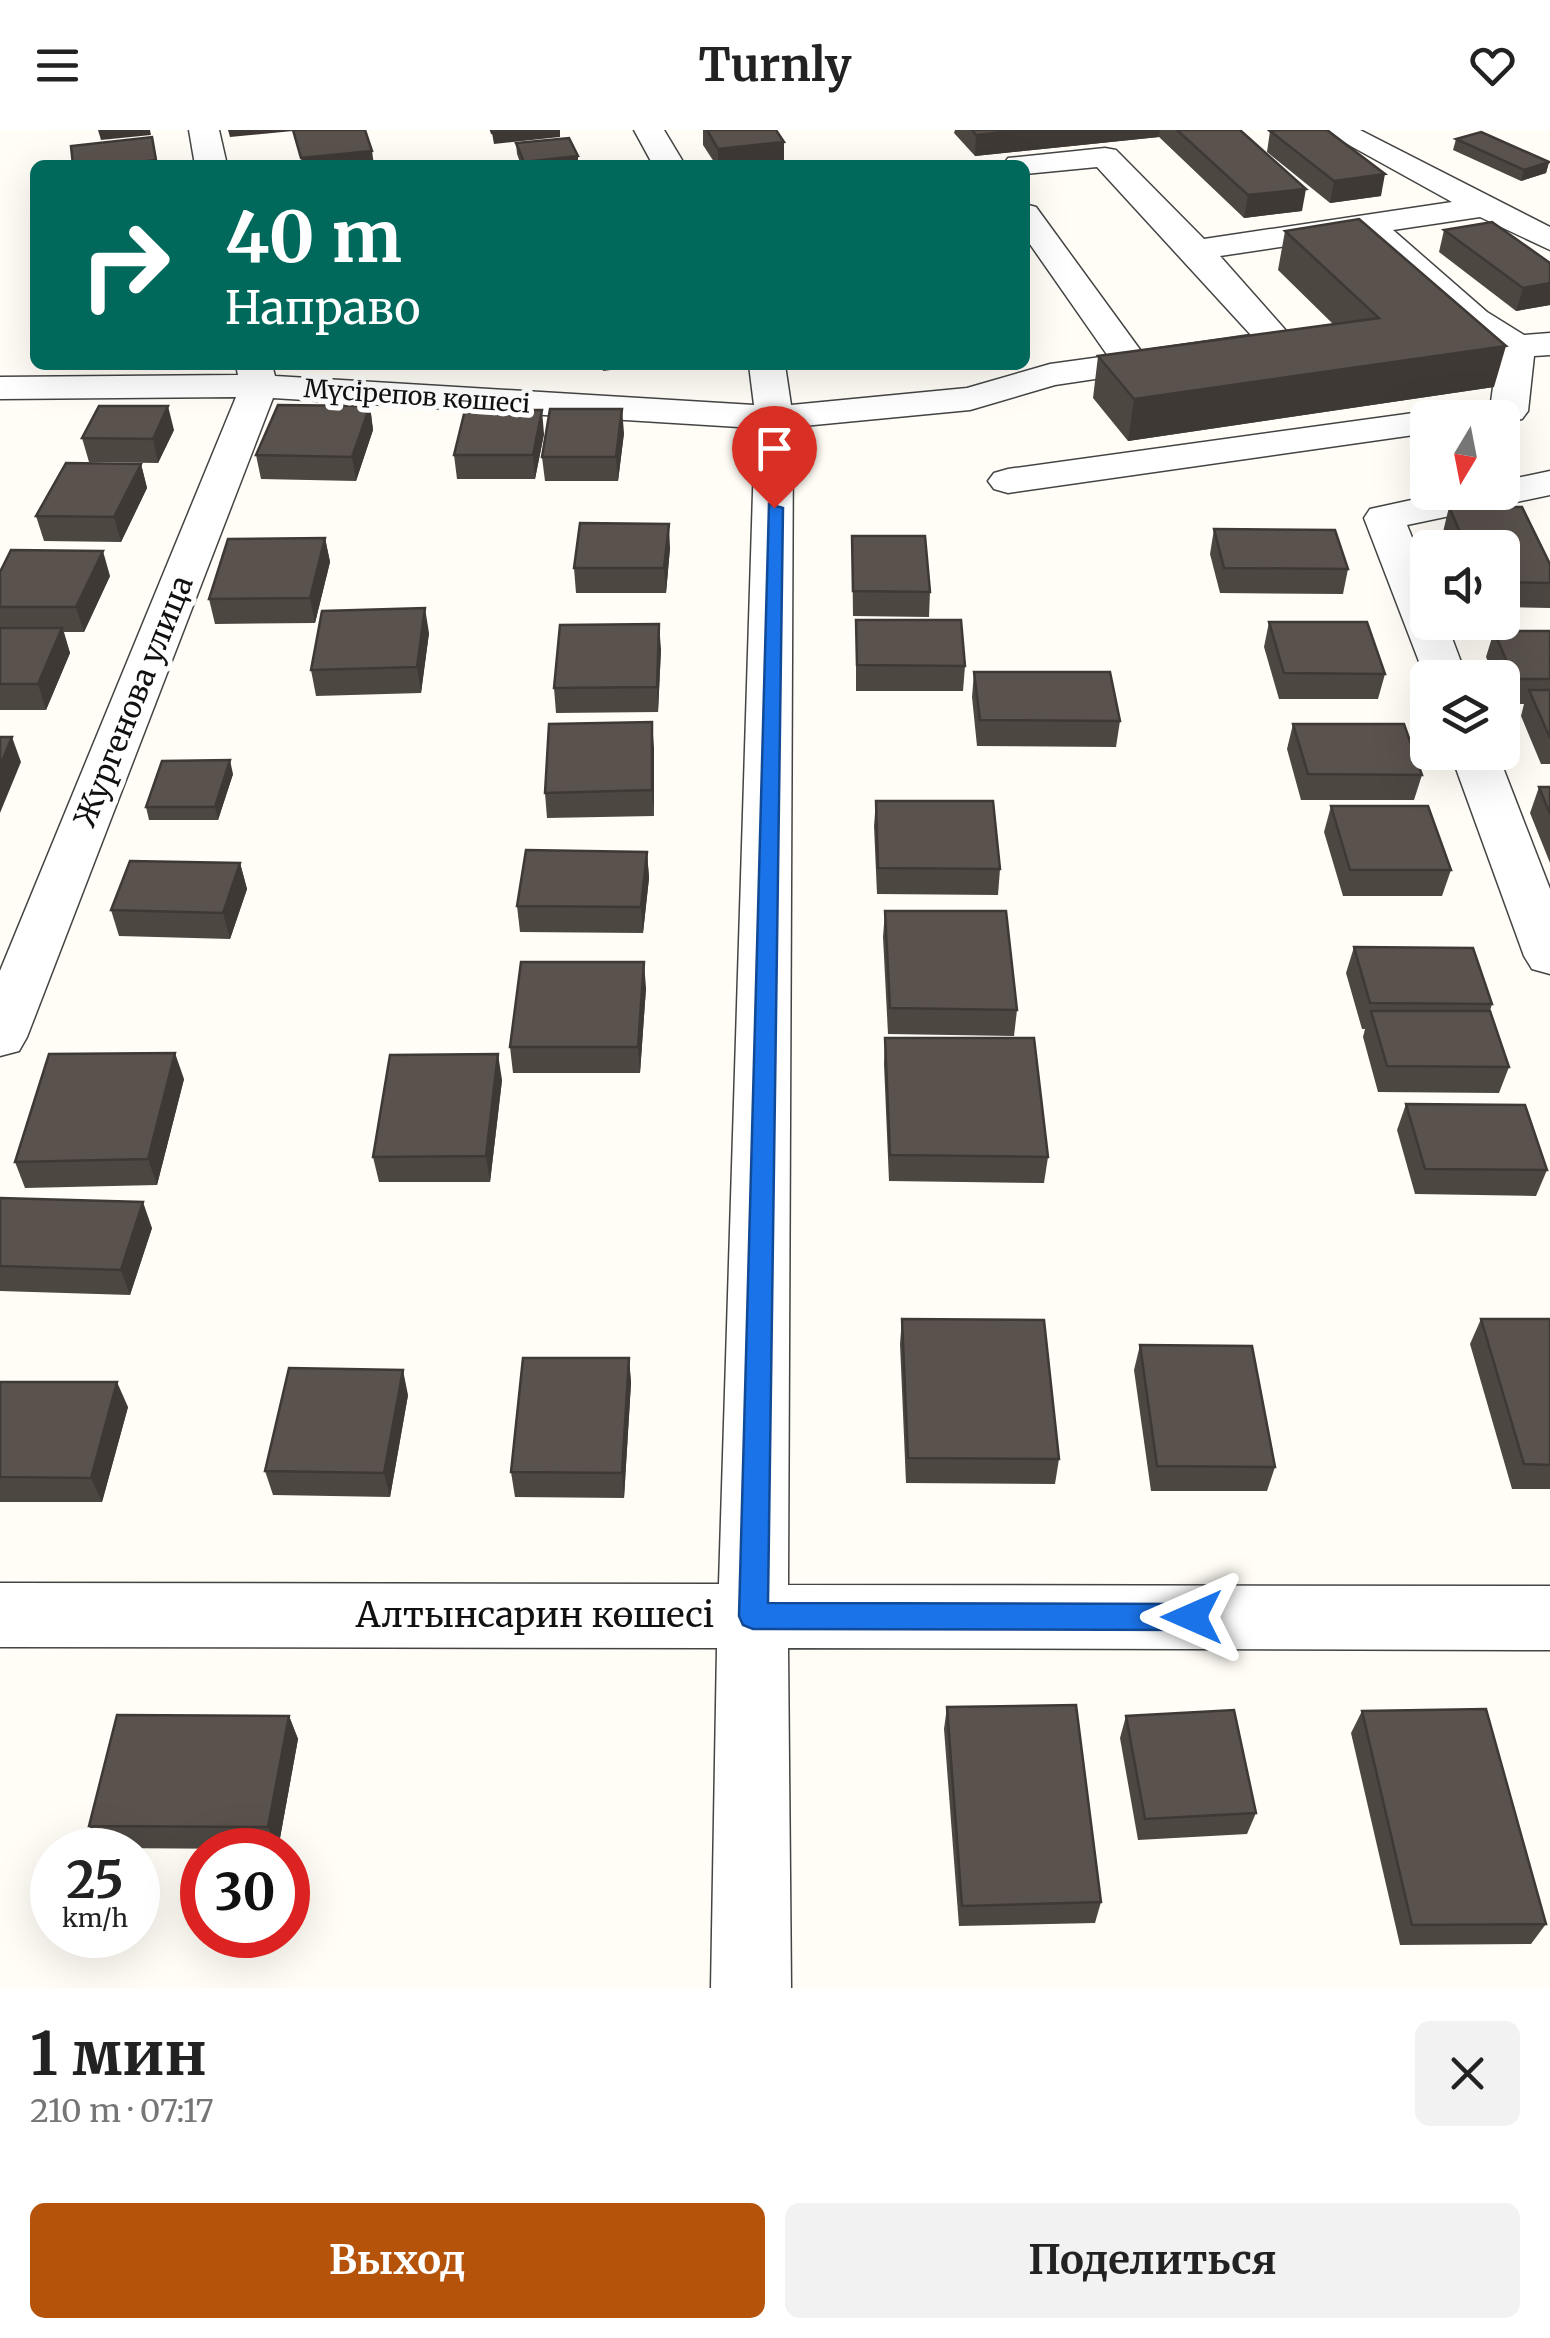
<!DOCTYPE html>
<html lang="ru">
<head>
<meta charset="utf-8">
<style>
	body { margin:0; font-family:Merriweather,serif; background:#f2f2f2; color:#222; height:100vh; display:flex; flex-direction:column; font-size:38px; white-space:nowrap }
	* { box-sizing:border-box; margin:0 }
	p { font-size:32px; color:#767676 }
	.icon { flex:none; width:55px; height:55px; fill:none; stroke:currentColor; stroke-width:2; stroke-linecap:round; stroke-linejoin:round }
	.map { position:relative; height:1858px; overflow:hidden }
	.drawer { display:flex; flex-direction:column; background:#fff; flex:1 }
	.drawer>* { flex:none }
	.top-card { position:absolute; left:30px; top:30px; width:1000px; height:210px; border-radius:15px; box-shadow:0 10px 40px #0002; background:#00695c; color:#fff; overflow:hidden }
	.needle { width:65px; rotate:190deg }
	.buttons { position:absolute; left:1410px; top:270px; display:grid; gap:20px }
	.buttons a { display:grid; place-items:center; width:110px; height:110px; border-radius:15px; background:#fff; box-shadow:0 10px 40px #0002; font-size:50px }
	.speed { position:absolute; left:30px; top:1698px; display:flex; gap:20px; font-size:50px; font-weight:700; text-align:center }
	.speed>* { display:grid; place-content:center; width:130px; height:130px; border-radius:50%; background:#fff; box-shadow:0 10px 40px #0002; line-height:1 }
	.speed small { font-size:25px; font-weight:400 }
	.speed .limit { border:15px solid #d22; background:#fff; color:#111 }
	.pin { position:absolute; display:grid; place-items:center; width:85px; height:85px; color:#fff; margin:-102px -42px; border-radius:50% 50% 50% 0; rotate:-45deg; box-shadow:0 0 10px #0007 }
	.pin .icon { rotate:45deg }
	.me { position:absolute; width:110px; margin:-55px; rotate:270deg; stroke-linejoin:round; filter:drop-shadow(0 0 8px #0008) }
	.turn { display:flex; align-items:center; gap:35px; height:210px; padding:0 30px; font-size:45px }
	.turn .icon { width:130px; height:130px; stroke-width:2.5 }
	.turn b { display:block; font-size:70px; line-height:85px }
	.round { display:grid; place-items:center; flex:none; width:105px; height:105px; border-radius:15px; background:#f2f2f2 }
	.overview { display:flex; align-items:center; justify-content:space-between; height:170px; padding:0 30px }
	h1 { font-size:60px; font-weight:700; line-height:75px }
	.primary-button { display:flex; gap:20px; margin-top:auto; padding:20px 30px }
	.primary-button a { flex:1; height:115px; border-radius:15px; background:#b45309; color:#fff; font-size:40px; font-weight:700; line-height:115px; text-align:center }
	.primary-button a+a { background:#f2f2f2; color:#222 }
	header { display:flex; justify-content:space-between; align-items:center; height:130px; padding:0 30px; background:#fff; font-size:45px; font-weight:700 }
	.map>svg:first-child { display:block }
</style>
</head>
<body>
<header><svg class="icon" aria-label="menu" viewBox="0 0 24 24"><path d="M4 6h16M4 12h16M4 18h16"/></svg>Turnly<svg class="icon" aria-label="heart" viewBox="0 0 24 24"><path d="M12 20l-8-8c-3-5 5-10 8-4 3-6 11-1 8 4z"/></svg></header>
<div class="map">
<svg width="1550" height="1858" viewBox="0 0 1550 1858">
	<rect width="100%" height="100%" fill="#fffdf5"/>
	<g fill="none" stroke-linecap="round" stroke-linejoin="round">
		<g stroke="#444" stroke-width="3">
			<g id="minor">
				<path d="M189,0h30l8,35h-32z"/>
				<path d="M634,0h30l21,35h-32z"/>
				<path d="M1322,0h38l190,97v23l-70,-33 -87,13 94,82 37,23 26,-2v22l-16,1 -6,55 -6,8 -20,4v-5h-74v15l-420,60 -14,-4 -6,-8 6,-8 14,-4 420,-58 15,5 4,-6 44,-8 7,-52 -35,-24 -103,-91 -140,21 69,78 5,8 -5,8 -234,35 -85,25 -177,17 -5,1158 762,1v64l-762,-2 3,340h-80l6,-340 -717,-1v-64l719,1 36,-1156 -482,-30 -246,639 -8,14 -19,5v-85l236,-574 -236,2v-22l238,-2 -2,-10h36l3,11 479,29 -5,-40h36l6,40 176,-17 83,-24 58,-8 -83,-119v-33l11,3 105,144 110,-16 -154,-168 -72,7v-9h-22l5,-7 97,-10 11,2 88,89 248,-37z"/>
				<path d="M1550,341v24l-143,30 21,52v45h18l21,56h-39v7l-64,-167 6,-9 78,-17h54v-11z"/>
				<path d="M1450,622h47l53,137v85l-18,-5 -8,-13z"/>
			</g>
		</g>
		<use href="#minor" fill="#fff" fill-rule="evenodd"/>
	</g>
	<g fill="#4d4742">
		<path d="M703,0h73l8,33 -19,2h-49l-13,-20z"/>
		<path d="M955,0h285l62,81 -58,7 -85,-81 -184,19 -21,-23z"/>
		<path d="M1270,1l111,65 -51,7 -63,-51z"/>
		<path d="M1456,9l93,23 -3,11 -25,8 -68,-31z"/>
		<path d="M516,13l62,22h-57l-4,-11z"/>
		<path d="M1444,100l106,33v42l-34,6 -77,-59z"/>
		<path d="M1285,101l209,156 -366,54 -35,-43 5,-42 235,-32 -55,-54z"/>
		<path d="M370,276l3,24 -17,51 -95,-2 -5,-24z"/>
		<path d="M174,300l-16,33 -69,-1 -7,-24z"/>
		<path d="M624,303l-6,48h-73l-3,-24z"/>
		<path d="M544,304l-9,45h-78l-3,-24z"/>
		<path d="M141,334l6,24 -26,54 -77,-1 -8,-25z"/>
		<path d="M1449,377l101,57v44l-48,-1v-59h-53l-6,-16z"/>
		<path d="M1214,399l134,40 -5,25 -123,-1 -10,-39z"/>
		<path d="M852,406l78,56 -1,25 -76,-1z"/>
		<path d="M325,408l5,24 -15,61 -100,1 -6,-25z"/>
		<path d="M670,418l-4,45h-90l-2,-25z"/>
		<path d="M0,442l110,4 -26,56h-20l6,21 -24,57h-46z"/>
		<path d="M856,490l109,46 -2,25h-107z"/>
		<path d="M1269,492l116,52 -7,25h-99l-15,-52z"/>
		<path d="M1494,501h56v133h-9l-20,-48 3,-12h-18l-4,-7v-19h-7l-9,-21z"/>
		<path d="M429,503l-8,60 -105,3 -5,-26z"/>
		<path d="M661,519l-3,63 -102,1 -2,-25z"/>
		<path d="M974,542l146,49 -4,26 -139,-1 -5,-49z"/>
		<path d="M652,592l2,94 -107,2 -2,-25z"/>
		<path d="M1293,594l129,51 -8,25h-113l-14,-51z"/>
		<path d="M233,644l-15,46h-69l-3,-13z"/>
		<path d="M1539,657h11v76l-20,-50z"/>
		<path d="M876,671l124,68 -2,26 -121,-1 -3,-68z"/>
		<path d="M1331,676l120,64 -9,26h-99l-19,-64z"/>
		<path d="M647,722l2,26 -6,55 -123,-1 -3,-26z"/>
		<path d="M240,733l7,26 -17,50 -111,-3 -8,-26z"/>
		<path d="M885,781l132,99 -3,26 -126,-2 -5,-97z"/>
		<path d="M1354,817l138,57 -2,7 19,56 -10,26 -121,-1 -15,-55 2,-8h-3l-16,-56z"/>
		<path d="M646,858l-6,85h-127l-3,-26z"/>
		<path d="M885,908l163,119 -4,26 -155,-2 -5,-117z"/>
		<path d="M184,949l-27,106 -132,3 -10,-26z"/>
		<path d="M502,950l-12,102h-111l-6,-25z"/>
		<path d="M1406,974l141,66 -11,26 -121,-2 -18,-64z"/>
		<path d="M0,1068l152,30 -22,67 -130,-4z"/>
		<path d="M902,1189l157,140 -4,25 -149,-1 -6,-139z"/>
		<path d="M1481,1189h69v170h-38l-42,-145z"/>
		<path d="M1140,1215l135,122 -8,24h-116l-17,-121z"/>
		<path d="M629,1228l2,25 -7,115 -109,-1 -4,-25z"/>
		<path d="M0,1252l128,25 -26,95h-102z"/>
		<path d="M408,1265l-18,102 -117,-2 -8,-24z"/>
		<path d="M947,1577l154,195 -6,21 -136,3 -15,-197z"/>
		<path d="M1362,1581l184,213 -15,20 -131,1 -49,-212z"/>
		<path d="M289,1586l9,23 -20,110 -176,-1 -13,-22z"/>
		<path d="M1126,1586l130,97 -9,21 -109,6 -18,-102z"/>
	</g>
	<g fill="#3f3936">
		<path d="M98,0h52l1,5 -50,5z"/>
		<path d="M228,0h65v1l-63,6z"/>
		<path d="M518,0h42v7l-66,7 -2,-11z"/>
		<path d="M1023,0h137l-1,7 -184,19 1,-21z"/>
		<path d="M152,7l6,28h-44z"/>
		<path d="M784,12v21l-19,2h-47v-16z"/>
		<path d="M372,21l2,14h-72l-1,-7z"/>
		<path d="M578,26v9h-54v-3z"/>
		<path d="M1549,32l-3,11 -25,8 3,-11z"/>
		<path d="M1385,44l-4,22 -51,7 4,-22z"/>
		<path d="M1306,59l-4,22 -58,7 4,-23z"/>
		<path d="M1550,153v22l-34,6 7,-23z"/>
		<path d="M1506,216l-12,41 -366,54 6,-42z"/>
		<path d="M602,235h47l-46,6z"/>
		<path d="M168,276l6,24 -16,33 -5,-24z"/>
		<path d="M370,276l3,24 -17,51 -4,-24z"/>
		<path d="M622,279l2,24 -6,48 -2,-24z"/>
		<path d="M542,280l2,24 -9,45 -2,-24z"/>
		<path d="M141,334l6,24 -26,54 -7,-25z"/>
		<path d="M669,394l1,24 -4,45 -2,-25z"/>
		<path d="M325,408l5,24 -15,61 -5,-25z"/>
		<path d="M103,421l7,25 -26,56 -8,-25z"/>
		<path d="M425,478l4,25 -8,60 -4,-26z"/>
		<path d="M659,494l2,25 -3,63 -1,-25z"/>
		<path d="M62,498l8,25 -24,57 -8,-26z"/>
		<path d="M652,592l2,26v68l-2,-26z"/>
		<path d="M12,607l9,25 -21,51v-47z"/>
		<path d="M230,630l3,14 -15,46 -3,-13z"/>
		<path d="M647,722l2,26 -6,55 -2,-26z"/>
		<path d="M240,733l7,26 -17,50 -7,-26z"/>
		<path d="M644,832l2,26 -6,85 -2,-26z"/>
		<path d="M175,923l9,26 -27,106 -9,-26z"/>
		<path d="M498,924l4,26 -12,102 -4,-26z"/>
		<path d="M143,1072l9,26 -22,67 -9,-25z"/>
		<path d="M629,1228l2,25 -7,115 -2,-25z"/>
		<path d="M403,1240l5,25 -18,102 -6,-24z"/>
		<path d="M117,1252l11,25 -26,95 -11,-24z"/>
		<path d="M289,1586l9,23 -20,110 -10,-22z"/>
	</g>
	<g fill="#5a524d" stroke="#3f3936" stroke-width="2.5">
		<path d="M293,0h72l7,21 -71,7z"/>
		<path d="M491,0h27l-26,3z"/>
		<path d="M707,0h69l8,12 -66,7z"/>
		<path d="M972,0h51l-47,5z"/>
		<path d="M1177,0h63l66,59 -58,6z"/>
		<path d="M1278,0h49l58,44 -51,7 -64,-50z"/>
		<path d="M1481,2l68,30 -25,8 -68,-31z"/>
		<path d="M152,7l4,23 -42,5h-41l-2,-19z"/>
		<path d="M569,8l9,18 -54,6 -8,-19z"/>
		<path d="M326,30l1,5h-47z"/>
		<path d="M1359,89l147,127 -372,53 -36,-43 281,-38 -94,-87z"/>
		<path d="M1492,92l58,41v20l-27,5 -79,-58z"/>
		<path d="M278,275l92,1 -18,51 -96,-2z"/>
		<path d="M99,276h69l-15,33 -71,-1z"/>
		<path d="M550,279h72l-6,48h-74z"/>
		<path d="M465,280h77l-9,45h-79z"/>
		<path d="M66,333l75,1 -27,53 -78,-1z"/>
		<path d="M1449,377h73l28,57v19l-48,-1v-34h-35z"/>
		<path d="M580,393l89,1 -5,44h-90z"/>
		<path d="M1214,399l121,1 13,39 -124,-1z"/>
		<path d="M852,406h73l5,56 -77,-1z"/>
		<path d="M325,408l-15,60 -101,1 19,-60z"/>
		<path d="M11,420l92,1 -27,56h-76v-35z"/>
		<path d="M425,478l-8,59 -106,3 11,-59z"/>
		<path d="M856,490h105l4,46 -108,-1z"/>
		<path d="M1269,492h98l18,52 -101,-1z"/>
		<path d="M659,494l-2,63 -103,1 6,-63z"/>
		<path d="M0,498h62l-24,56h-38z"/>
		<path d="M1494,501h56v48h-36z"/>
		<path d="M974,542h136l10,49 -140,-1z"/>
		<path d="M1529,560h21v48z"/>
		<path d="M652,592v68l-107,3 4,-69z"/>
		<path d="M1293,594h111l18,51 -114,-1z"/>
		<path d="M0,607h12l-12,29z"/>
		<path d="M230,630l-15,47h-69l16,-46z"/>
		<path d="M1539,657h11v27z"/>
		<path d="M876,671h117l7,68 -122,-1z"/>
		<path d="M1331,676h97l23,64h-101z"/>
		<path d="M526,720l121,2 -6,55 -124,-1z"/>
		<path d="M130,731l110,2 -17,50 -112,-3z"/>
		<path d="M885,781h121l11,99 -127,-2z"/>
		<path d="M1354,817l119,1 19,56 -122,-1z"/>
		<path d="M521,832h123l-6,85h-128z"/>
		<path d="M1371,881h119l19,56 -122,-1z"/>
		<path d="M885,908h149l14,119 -158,-2z"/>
		<path d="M175,923l-27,106 -133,3 34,-108z"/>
		<path d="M498,924l-12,102 -113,1 17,-102z"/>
		<path d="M1406,974l119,1 22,65 -122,-1z"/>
		<path d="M0,1068l143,4 -22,68 -121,-4z"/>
		<path d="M902,1189l142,1 15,139 -151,-1z"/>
		<path d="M1481,1189h69v146l-26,-1z"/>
		<path d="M1140,1215l112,1 23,121 -118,-1z"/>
		<path d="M523,1228h106l-7,115 -111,-1z"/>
		<path d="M289,1238l114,2 -19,103 -119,-2z"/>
		<path d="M0,1252h117l-26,96 -91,-1z"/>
		<path d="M1076,1575l25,197 -139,4 -15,-199z"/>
		<path d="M1486,1579l60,215 -134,1 -50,-214z"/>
		<path d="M1234,1580l22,103 -111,6 -19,-103z"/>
		<path d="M117,1585l172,1 -21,111 -179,-1z"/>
	</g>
	<path fill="#1a73e8" stroke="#114b97" stroke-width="2.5" d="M769,374l14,4 -15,1095 424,1 10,3 4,10 -4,9 -10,4 -439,-1 -10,-4 -4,-9z"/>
	<g text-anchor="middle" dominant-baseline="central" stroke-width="10" stroke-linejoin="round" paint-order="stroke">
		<g font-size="25" fill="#111" stroke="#fff">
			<text transform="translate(417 266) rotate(4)">Мүсірепов көшесі</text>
		</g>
		<g font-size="30" fill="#111" stroke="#fff">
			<text transform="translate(133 571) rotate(-68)">Жургенова улица</text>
		</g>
		<g font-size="35" fill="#111" stroke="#fff">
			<text x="535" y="1485">Алтынсарин көшесі</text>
		</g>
	</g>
</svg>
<div class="buttons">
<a><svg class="needle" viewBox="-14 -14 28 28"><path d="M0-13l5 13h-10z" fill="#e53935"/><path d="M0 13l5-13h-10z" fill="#767676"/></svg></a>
<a><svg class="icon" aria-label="sound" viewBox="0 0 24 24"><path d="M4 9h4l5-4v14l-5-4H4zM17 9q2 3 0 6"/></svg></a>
<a><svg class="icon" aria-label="layers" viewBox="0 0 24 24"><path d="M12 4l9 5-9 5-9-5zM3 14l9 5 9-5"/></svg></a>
</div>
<div class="speed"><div>25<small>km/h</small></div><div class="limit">30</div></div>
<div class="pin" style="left:774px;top:378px;background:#d93025"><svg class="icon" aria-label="arrive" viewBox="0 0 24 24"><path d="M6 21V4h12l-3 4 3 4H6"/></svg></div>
<svg class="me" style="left:1192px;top:1487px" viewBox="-20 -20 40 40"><path d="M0-17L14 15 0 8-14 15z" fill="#1a73e8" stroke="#fff" stroke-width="4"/></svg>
<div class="top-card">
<div class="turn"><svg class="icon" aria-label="right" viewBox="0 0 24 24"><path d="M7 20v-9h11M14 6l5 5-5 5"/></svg><div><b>40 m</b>Направо</div></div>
</div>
</div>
<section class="drawer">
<div class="overview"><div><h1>1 мин</h1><p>210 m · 07:17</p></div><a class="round"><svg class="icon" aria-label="close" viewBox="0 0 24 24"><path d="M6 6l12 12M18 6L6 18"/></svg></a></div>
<div class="primary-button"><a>Выход</a><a>Поделиться</a></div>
</section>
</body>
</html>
